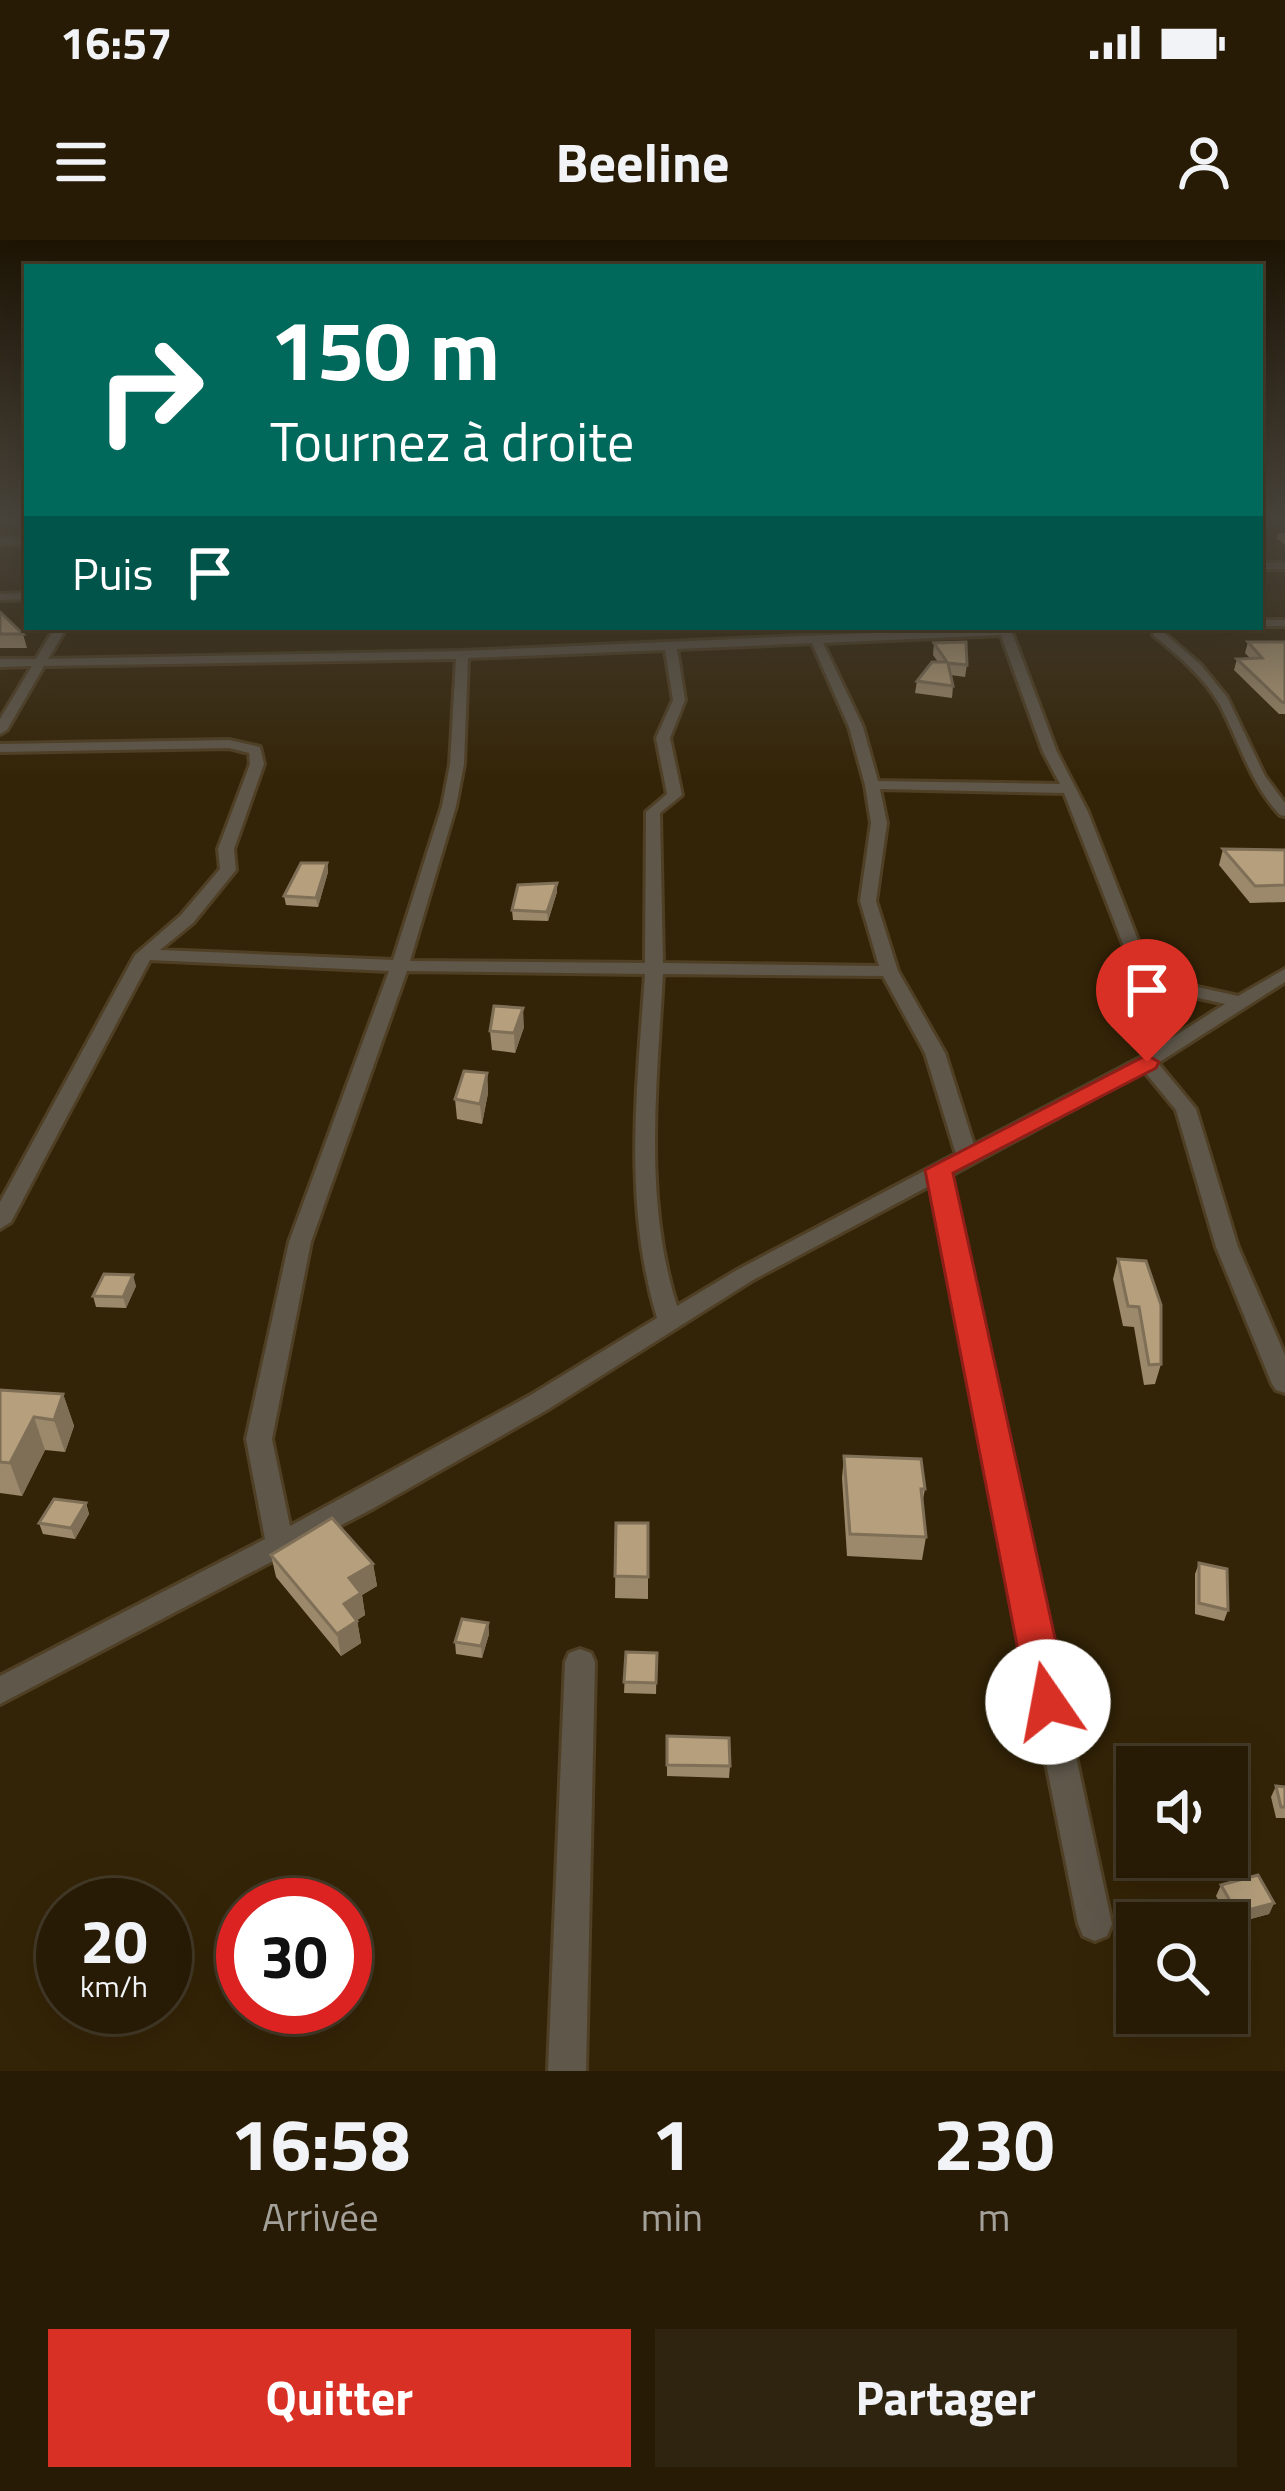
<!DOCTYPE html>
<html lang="fr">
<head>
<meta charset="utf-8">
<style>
	body { margin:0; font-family:"Titillium Web",sans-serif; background:#2f240f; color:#f1f3f6; height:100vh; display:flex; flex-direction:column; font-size:45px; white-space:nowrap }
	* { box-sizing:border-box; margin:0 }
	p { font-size:39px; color:#a4a19a }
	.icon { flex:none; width:66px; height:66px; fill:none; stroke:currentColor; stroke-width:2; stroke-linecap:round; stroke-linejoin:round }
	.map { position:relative; height:1831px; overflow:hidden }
	.drawer { display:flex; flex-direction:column; background:#271b05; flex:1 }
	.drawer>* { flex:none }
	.top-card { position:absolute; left:24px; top:24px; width:1239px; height:366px; border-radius:0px; box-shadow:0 12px 48px #0002,0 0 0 3px #433927; background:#00695c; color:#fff; overflow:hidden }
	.controls { position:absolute; left:1116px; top:1506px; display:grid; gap:24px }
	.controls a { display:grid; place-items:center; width:132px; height:132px; border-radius:0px; background:#271b05; box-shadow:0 12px 48px #0002,0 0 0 3px #433927; font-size:60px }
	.speed { position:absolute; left:36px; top:1638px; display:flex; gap:24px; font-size:60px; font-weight:700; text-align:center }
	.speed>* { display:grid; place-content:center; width:156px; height:156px; border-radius:50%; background:#271b05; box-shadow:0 12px 48px #0002,0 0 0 3px #433927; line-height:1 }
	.speed small { font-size:30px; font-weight:400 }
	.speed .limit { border:18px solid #d22; background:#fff; color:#111 }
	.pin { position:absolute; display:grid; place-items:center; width:102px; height:102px; color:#fff; margin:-123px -51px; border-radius:50% 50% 50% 0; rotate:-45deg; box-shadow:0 0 12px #0007 }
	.pin .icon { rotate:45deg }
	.me { position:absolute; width:132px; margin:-66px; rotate:348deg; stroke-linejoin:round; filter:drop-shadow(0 0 9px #0008) }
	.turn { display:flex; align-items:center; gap:42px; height:252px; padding:0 48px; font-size:54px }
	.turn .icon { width:156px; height:156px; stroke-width:2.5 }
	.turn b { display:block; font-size:84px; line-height:102px }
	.then { display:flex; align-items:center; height:114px; padding:0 48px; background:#0003; gap:24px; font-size:45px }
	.eta { display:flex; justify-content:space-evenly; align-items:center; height:204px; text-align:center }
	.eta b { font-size:72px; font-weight:700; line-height:84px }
	.primary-button { display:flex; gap:24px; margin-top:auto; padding:24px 48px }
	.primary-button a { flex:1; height:138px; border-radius:0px; background:#d93025; color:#fff; font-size:48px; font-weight:700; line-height:138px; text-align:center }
	.primary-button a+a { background:#2f240f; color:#f1f3f6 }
	.status { display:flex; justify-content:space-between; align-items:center; height:84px; padding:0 60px; background:#271b05; direction:ltr }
	.status svg { height:33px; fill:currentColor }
	header { display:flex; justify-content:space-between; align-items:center; height:156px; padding:0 48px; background:#271b05; font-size:54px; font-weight:700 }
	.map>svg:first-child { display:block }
</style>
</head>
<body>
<div class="status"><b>16:57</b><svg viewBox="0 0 49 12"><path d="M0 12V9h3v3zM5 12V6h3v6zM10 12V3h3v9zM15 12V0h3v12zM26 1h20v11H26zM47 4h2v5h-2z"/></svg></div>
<header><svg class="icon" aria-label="menu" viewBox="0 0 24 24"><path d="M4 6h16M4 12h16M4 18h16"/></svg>Beeline<svg class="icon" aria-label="person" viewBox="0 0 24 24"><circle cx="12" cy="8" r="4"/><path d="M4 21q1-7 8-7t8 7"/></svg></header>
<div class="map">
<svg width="1285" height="1831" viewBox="0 0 1285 1831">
	<rect width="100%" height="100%" fill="#342407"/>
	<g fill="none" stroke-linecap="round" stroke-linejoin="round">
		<g stroke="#4f3f24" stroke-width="6">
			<g id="street">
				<rect x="0" y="298" width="27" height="6"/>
				<rect x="1260" y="323" width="25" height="6"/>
				<path d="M27,353v6l-27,1v-6z"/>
				<rect x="1260" y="380" width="25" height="6"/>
				<path d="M55,387h12l-19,32 414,-8 548,-24 47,125 31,60 60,154 18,14 72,16 47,-27v13l-127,81 38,46 42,138 47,108v38l-9,-3 -4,-6 -56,-137 -40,-137 -32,-39 -193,104 161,749 -5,12 -12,5 -12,-5 -5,-12 -147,-739 -178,95 -206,130 -173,98 -374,196v-28l265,-137 -19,-100 43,-197 100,-271 -239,-11 -139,262 -11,7v-27l135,-247 46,-40 39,-46 -2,-20 32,-85 -1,-11 -20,-5 -229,4v-8l229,-4 31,7 4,17 -30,85 2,21 -43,53 -33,27 233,10 49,-154 8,-42 6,-105 -412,7 -37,64 -7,4v-15l32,-53 -32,1v-8h36zM1001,395l42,117 17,32 -182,-3 -15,-54 -40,-84zM812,403l37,84 16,58 6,38 -11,78 19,65 -216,-3 -3,-150 22,-18 -12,-57 15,-38 -8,-51zM665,410l8,50 -17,38 11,56 -21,18 -1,151 -235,-2 46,-155 8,-42 4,-106zM880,549l184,4 70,179 20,16 71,16 -85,54 -166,87 -29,-92 -47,-82 -22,-70 11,-78zM407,731l238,3c-8,116 -22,231 12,344l-128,78 -239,130 -18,-87 39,-197zM663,734l220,2 42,77 31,101 -219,116 -60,36c-34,-107 -20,-221 -14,-332z"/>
				<path d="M1155,387h12l-4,5 37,32 27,33 38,79 20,27v13l-5,-1c-30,-32 -40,-72 -60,-110 -16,-28 -42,-50 -67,-70z"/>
				<path d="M580,1409l11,4 4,9 -9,409h-38l17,-409 4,-9z"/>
			</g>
		</g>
		<use href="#street" fill="#5f574a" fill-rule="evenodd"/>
	</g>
	<g fill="#9c896b">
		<path d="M1278,293h7v12l-8,-6z"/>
		<path d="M0,372l23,22 4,14h-27z"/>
		<path d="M1248,402h37v72h-6l-45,-44 3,-11 13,-1 -5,-5z"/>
		<path d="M934,403l33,22 -2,12 -14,-2 2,11 -1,12 -37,-5 2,-12 21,-19 -5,-7z"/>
		<path d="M1223,609l62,1v52l-35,1 -31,-38z"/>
		<path d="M327,623l1,9 -10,35 -32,-2 -2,-9z"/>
		<path d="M557,643v9l-9,29 -35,-1 -1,-10z"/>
		<path d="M524,787l-9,26 -23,-3 -2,-19z"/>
		<path d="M487,833l1,20 -6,31 -25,-5 -2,-20z"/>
		<path d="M1118,1019l28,2 15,103 -6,20 -11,1 -10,-58 -11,-1 -10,-47z"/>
		<path d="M136,1046l-10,22 -30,-1 -3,-11z"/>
		<path d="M0,1150l63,4 11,32 -9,26 -20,-2 -23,46 -22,-3z"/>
		<path d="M844,1216l81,33 -3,15 4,33 -4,23 -75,-4 -5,-78z"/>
		<path d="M86,1263l3,11 -14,25 -32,-5 -4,-11z"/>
		<path d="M616,1283h32v76l-33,-1z"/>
		<path d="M271,1315l102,9 4,22 -15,9 3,20 -8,5 4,23 -20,13 -65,-79z"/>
		<path d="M1199,1323l29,47 -4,11 -29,-7v-40z"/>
		<path d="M488,1383l1,11 -7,24 -26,-4 -1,-12z"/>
		<path d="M626,1412l31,1 -1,41 -32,-1z"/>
		<path d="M667,1496l63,30 -1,12 -62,-2z"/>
		<path d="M1276,1546l9,1v31h-9l-5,-21z"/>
		<path d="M1221,1645l53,18 -5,11 -37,10 -16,-28z"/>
	</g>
	<g fill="#7f6f57">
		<path d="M327,623l1,9 -10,35 -2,-9z"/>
		<path d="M557,643v9l-9,29 -1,-9z"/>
		<path d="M523,768l1,19 -9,26 -1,-20z"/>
		<path d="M487,833l1,20 -6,31 -2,-20z"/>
		<path d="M133,1035l3,11 -10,22 -3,-11z"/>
		<path d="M63,1154l11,32 -9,26 -11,-32z"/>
		<path d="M34,1177l11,33 -23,46 -12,-33z"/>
		<path d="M86,1263l3,11 -14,25 -4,-11z"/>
		<path d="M373,1324l4,22 -15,9 3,20 -17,11 -4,-22 5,-26z"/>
		<path d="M357,1381l4,22 -20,13 -4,-22z"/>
		<path d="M488,1383l1,11 -7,24 -1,-12z"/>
		<path d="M1274,1663l-5,11 -37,10 5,-11z"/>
	</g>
	<g fill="#b59f7c" stroke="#7f6f57" stroke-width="3">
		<path d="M0,372l23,22h-23z"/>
		<path d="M966,402l1,23 -19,-2 5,23 -36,-5 15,-19h15l-13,-19z"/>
		<path d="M1248,402h37v61l-3,-1 -45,-43 25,-1z"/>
		<path d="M1223,609l62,1v35l-30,1z"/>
		<path d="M301,623h26l-11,35 -32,-2z"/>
		<path d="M557,643l-10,29 -35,-2 6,-25z"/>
		<path d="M494,766l29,2 -9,25 -24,-2z"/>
		<path d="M464,831l23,2 -7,31 -25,-5z"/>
		<path d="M1118,1019l28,2 15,44v59l-12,1 -10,-58 -11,-1z"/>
		<path d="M104,1034l29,1 -10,22 -30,-1z"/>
		<path d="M0,1150l63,4 -9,26 -20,-3 -24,46 -10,-1z"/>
		<path d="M844,1216l77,3 4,30h-4l5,48 -76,-3z"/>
		<path d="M54,1259l32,4 -15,25 -32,-5z"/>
		<path d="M332,1278l41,46 -24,14 12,15 -17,11 13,17 -20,13 -66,-79z"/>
		<path d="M616,1283h32v54l-33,-1z"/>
		<path d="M1199,1323l28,6 1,41 -29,-7z"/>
		<path d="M462,1379l26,4 -7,23 -26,-4z"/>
		<path d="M626,1412l31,1 -1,30 -32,-1z"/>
		<path d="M667,1496l62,2 1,28 -63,-1z"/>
		<path d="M1276,1546l9,1v20h-4z"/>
		<path d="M1258,1635l16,28 -37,10 -16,-28z"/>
	</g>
	<linearGradient id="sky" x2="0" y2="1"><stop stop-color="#1d1404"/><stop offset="0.52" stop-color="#4a453c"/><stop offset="1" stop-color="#4a453c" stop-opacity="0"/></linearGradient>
	<rect width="1285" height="538" fill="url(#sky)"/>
	<path fill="#d93025" stroke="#8d1f18" stroke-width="3" d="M1147,815l12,7 -3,6 -203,105 116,529 -6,12 -15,6 -14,-6 -6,-12 -103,-532z"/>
</svg>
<div class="controls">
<a><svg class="icon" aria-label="sound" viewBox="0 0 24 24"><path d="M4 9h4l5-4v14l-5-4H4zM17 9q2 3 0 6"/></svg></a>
<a><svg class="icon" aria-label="search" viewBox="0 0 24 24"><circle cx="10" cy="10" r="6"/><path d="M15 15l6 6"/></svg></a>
</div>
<div class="speed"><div>20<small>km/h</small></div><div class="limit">30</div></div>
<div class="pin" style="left:1147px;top:822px;background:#d93025"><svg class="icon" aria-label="arrive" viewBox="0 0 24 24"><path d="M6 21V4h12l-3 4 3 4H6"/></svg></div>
<svg class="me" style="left:1048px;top:1462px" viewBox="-20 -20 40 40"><circle r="19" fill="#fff"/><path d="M0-13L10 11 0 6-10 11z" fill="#d93025"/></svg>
<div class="top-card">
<div class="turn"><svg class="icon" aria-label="right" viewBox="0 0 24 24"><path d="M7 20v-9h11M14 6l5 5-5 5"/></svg><div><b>150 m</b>Tournez à droite</div></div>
<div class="then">Puis<svg class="icon" aria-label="arrive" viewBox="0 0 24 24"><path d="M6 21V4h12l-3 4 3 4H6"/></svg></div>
</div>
</div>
<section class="drawer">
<div class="eta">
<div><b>16:58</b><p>Arrivée</p></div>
<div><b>1</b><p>min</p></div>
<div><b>230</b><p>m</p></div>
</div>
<div class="primary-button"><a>Quitter</a><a>Partager</a></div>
</section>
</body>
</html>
